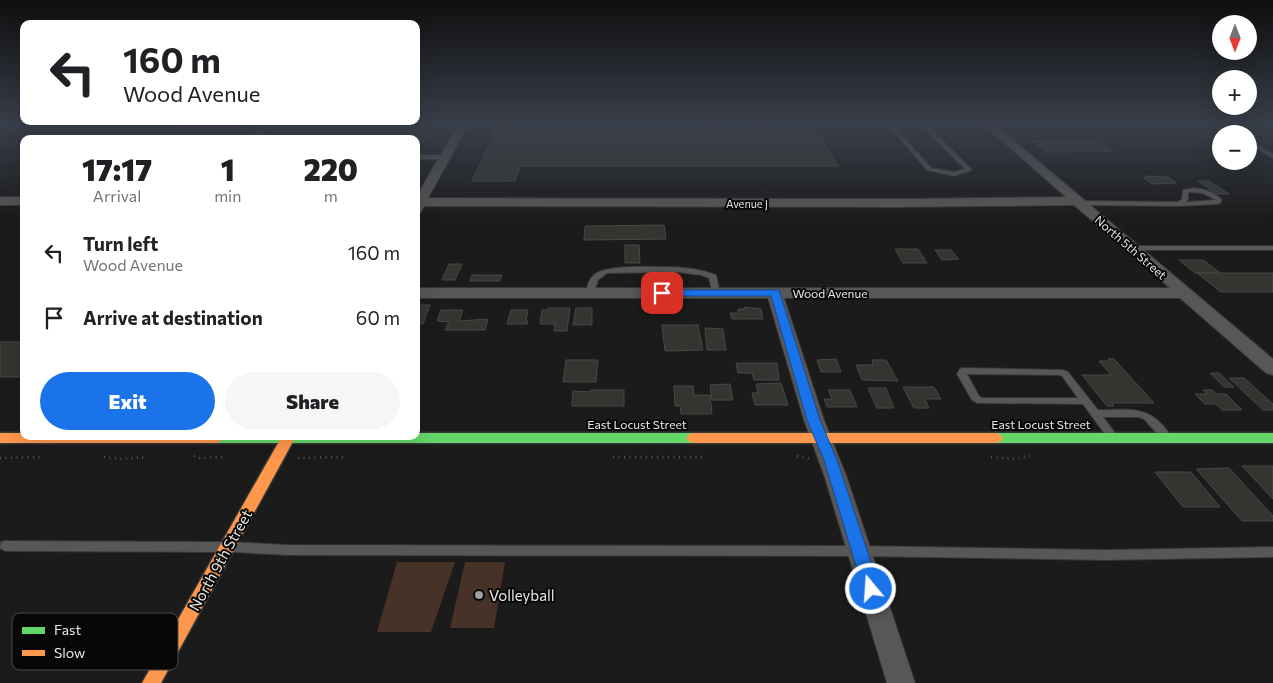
<!DOCTYPE html>
<html lang="en">
<head>
<meta charset="utf-8">
<style>
	body { margin:0; font-family:Commissioner,sans-serif; background:#f6f6f6; color:#202124; height:100vh; display:flex; flex-direction:column; font-size:19px; white-space:nowrap }
	* { box-sizing:border-box; margin:0 }
	p { font-size:16px; color:#757577 }
	.icon { flex:none; width:28px; height:28px; fill:none; stroke:currentColor; stroke-width:2; stroke-linecap:round; stroke-linejoin:round }
	.map { position:relative; flex:1; overflow:hidden }
	.panel { position:absolute; left:20px; top:135px; width:400px; height:305px; display:flex; flex-direction:column; background:#fff; border-radius:10px; box-shadow:0 5px 20px #0002 }
	.panel>* { flex:none }
	.banner { position:absolute; left:20px; top:20px; width:400px; height:105px; border-radius:10px; box-shadow:0 5px 20px #0002; background:#fff; color:#202124; overflow:hidden }
	.needle { width:32px; rotate:180deg }
	.buttons { position:absolute; left:1212px; top:15px; display:grid; gap:10px }
	.buttons a { display:grid; place-items:center; width:45px; height:45px; border-radius:50%; background:#fff; box-shadow:0 5px 20px #0002; font-size:25px }
	.pin { position:absolute; display:grid; place-items:center; width:42px; height:42px; color:#fff; margin:-21px; border-radius:10px; box-shadow:0 2px 8px #0006 }
	.me { position:absolute; width:55px; margin:-28px; rotate:342deg; stroke-linejoin:round; filter:drop-shadow(0 0 4px #0008) }
	.turn { display:flex; align-items:center; gap:18px; height:105px; padding:0 20px; font-size:22px }
	.turn .icon { width:65px; height:65px; stroke-width:2.5 }
	.turn b { display:block; font-size:35px; line-height:42px }
	.eta { display:flex; justify-content:space-evenly; align-items:center; height:85px; text-align:center }
	.eta b { font-size:30px; font-weight:800; line-height:35px }
	.action { display:flex; gap:10px; margin-top:auto; padding:10px 20px }
	.action a { flex:1; height:58px; border-radius:30px; background:#1a73e8; color:#fff; font-size:20px; font-weight:800; line-height:58px; text-align:center }
	.action a+a { background:#f6f6f6; color:#202124 }
	ul { padding:0; list-style:none }
	li { display:flex; align-items:center; gap:15px; height:65px; padding:0 20px }
	li div { flex:1 }
	li b { display:block; font-size:19px }
	li em { font-style:normal }
	.map>svg:first-child { display:block }
</style>
</head>
<body>
<div class="map">
<svg width="1273" height="683" viewBox="0 0 1273 683">
	<rect width="100%" height="100%" fill="#1b1b1b"/>
	<g fill="#463226">
		<path d="M397,562h58l-24,70h-54z"/>
		<path d="M465,562h40l-11,66h-44z"/>
	</g>
	<g fill="#333531" stroke="#474847">
		<path d="M183,124h60l-4,3h-61z"/>
		<path d="M281,124h155l-12,18h-8v-3h-152z"/>
		<path d="M498,124h36l-3,9h182l-3,-9h51l4,9h53l20,33h-318l-5,15h-43z"/>
		<path d="M1033,141h65l15,10 -67,1z"/>
		<path d="M1145,176l23,1 8,6 -24,1 -8,-6h4z"/>
		<path d="M1198,181h11l20,13h-12z"/>
		<path d="M664,225l2,14 -82,1 1,-14z"/>
		<path d="M625,245h14l1,18h-15z"/>
		<path d="M895,249h23l9,14h-24z"/>
		<path d="M935,250h16l8,9 -17,1z"/>
		<path d="M1179,260h24l16,12 -24,1z"/>
		<path d="M449,264h13l-7,16h-13z"/>
		<path d="M1197,273h76v19h-52z"/>
		<path d="M472,275h30l-2,6h-30z"/>
		<path d="M416,305h14l-7,19h-7z"/>
		<path d="M744,307l17,2 2,10h-31l-2,-6h8v-4h7z"/>
		<path d="M548,308h22l-3,23h-13l1,-7h-15l2,-14h6z"/>
		<path d="M576,308h16v17h-19z"/>
		<path d="M441,310h22l-4,11 29,-2 -3,11h-40l4,-8 -12,-1z"/>
		<path d="M511,310h17l-2,11h2l-1,3h-20z"/>
		<path d="M662,325h36l5,25 -38,1z"/>
		<path d="M705,328l18,1 3,21h-19z"/>
		<rect x="0" y="342" width="24" height="35"/>
		<path d="M836,359l5,13h-20l-4,-12z"/>
		<path d="M1108,359h6l40,44h-42l2,3h-7l-25,-31h29l-12,-14h11z"/>
		<path d="M566,360h32l-2,22h-33z"/>
		<path d="M872,360h14l12,21 -36,-1 -6,-15h17z"/>
		<path d="M736,363h41l2,17h-25l-2,-7h-14z"/>
		<path d="M1210,373h9l15,14h-10z"/>
		<path d="M1229,378h15l29,26v6h-10z"/>
		<path d="M781,383l7,22h-33l-3,-12h6l-2,-9z"/>
		<path d="M730,384l3,16h-21l-2,-15z"/>
		<path d="M674,386h19l1,9h16l2,19h-31l-1,-8h-5z"/>
		<path d="M903,387h31l7,12h-16l4,9h-15z"/>
		<path d="M868,388h18l8,20h-17z"/>
		<path d="M591,390h33v16h-52l1,-15 18,1z"/>
		<path d="M828,390h22l7,17h-30l-3,-8h8z"/>
		<path d="M1203,390h9l5,4h9l16,16h-20l-6,-6h-11l-10,-10h12z"/>
		<path d="M1242,466h31v33z"/>
		<path d="M1229,468l44,48v5h-31l-46,-52z"/>
		<path d="M1155,472h36l29,35h-37z"/>
	</g>
	<g fill="none" stroke-linecap="round" stroke-linejoin="round">
		<g stroke="#363636" stroke-width="2">
			<g id="lane">
				<path d="M267,124h6l-17,15h-7z"/>
				<path d="M888,124h4l39,44 23,4 11,-3 -45,-45h6l46,46 -18,6 -27,-6z"/>
				<path d="M1208,124h6l21,10h-7z"/>
				<path d="M1249,140l24,14v4l-24,-14z"/>
				<path d="M416,155h30l3,2 -3,2h-30z"/>
				<path d="M1194,188c11,1 21,4 28,12l-2,3 -2,1 -38,2 -100,-1 -3,-2 3,-2 98,1 4,-3 1,-9zM1188,192l15,1 13,7 -30,2 2,-3z"/>
				<path d="M1129,246h144v4h-141l-4,-2z"/>
				<path d="M662,267c19,0 36,1 54,8l4,18 -4,2h-3l-4,-17 -8,-3 -24,-3 -70,1 -9,7 -5,15h-3l-4,-2c1,-7 3,-14 8,-18 11,-10 52,-8 68,-8z"/>
				<path d="M963,368l100,2 5,2 30,38c33,0 52,-6 73,26l-1,3h-8l-18,-20 -6,-2h-35l16,21 -1,3h-8l-27,-37 -106,-1 -5,-3 -15,-26 3,-5zM967,374l92,1 3,1 16,22h-96l-3,-2z"/>
				<path d="M5,541l215,1 4,1 2,4 -2,4 -4,1 -215,-1 -5,-3 1,-6z"/>
				<path d="M233,542l55,3 571,1 247,4 167,-3v10l-167,3 -247,-4 -571,-1 -55,-3 -4,-1 -2,-4 2,-4z"/>
			</g>
		</g>
		<g stroke="#363636" stroke-width="2">
			<g id="street">
				<path d="M459,124h10l-41,74 472,1 166,-2 -83,-73h11l279,235v16l-7,-2 -86,-75h-396l40,122 23,58 68,205h-28l-62,-205 -21,-58 -36,-122h-352v-10h754l-96,-83 -174,2 -476,-1 -3,6 -5,1v-16z"/>
				<rect x="0" y="197" width="24" height="8"/>
			</g>
		</g>
		<g stroke="#363636" stroke-width="3">
			<g id="fast">
				<path d="M416,433h277l5,2 2,3 -2,3 -5,2h-477l-5,-2 -2,-3 1,-2h206z"/>
				<path d="M996,433h277v10h-277l-5,-2 -2,-3 2,-3z"/>
			</g>
		</g>
		<g stroke="#363636" stroke-width="3">
			<g id="slow">
				<path d="M0,433h24v3h198l1,2 -2,3 -5,2h-216z"/>
				<path d="M693,433h303l5,2 2,3 -2,3 -5,2h-303l-5,-2 -2,-3 2,-3z"/>
				<path d="M282,436h12l1,2 -134,245h-19z"/>
			</g>
		</g>
		<g stroke="#565655" stroke-width="2.5" stroke-dasharray="1 4.5" stroke-linecap="butt">
			<path d="M194,456l6,2 25,-1"/>
			<path d="M797,456l14,3"/>
			<path d="M104,457l16,2 28,-2"/>
			<path d="M613,457h92"/>
			<path d="M991,457l22,2 17,-3"/>
			<path d="M0,458l44,-1"/>
			<path d="M298,458l45,-1"/>
		</g>
		<use href="#lane" fill="#575756" fill-rule="evenodd"/>
		<use href="#street" fill="#575756" fill-rule="evenodd"/>
		<use href="#fast" fill="#63d668" fill-rule="evenodd"/>
		<use href="#slow" fill="#ff974d" fill-rule="evenodd"/>
	</g>
	<linearGradient id="sky" x2="0" y2="1"><stop stop-color="#0f0f0f"/><stop offset="0.57" stop-color="#393f4a"/><stop offset="1" stop-color="#393f4a" stop-opacity="0"/></linearGradient>
	<rect width="1273" height="219" fill="url(#sky)"/>
	<path fill="#1a73e8" stroke="#114b97" d="M659,290h120l41,130 17,40 43,129 -3,5 -6,2 -6,-2 -2,-5 -39,-129 -17,-40 -36,-124h-109l-5,-3z"/>
	<circle fill="#a0a09f" stroke="#070706" stroke-width="2" cx="479" cy="595" r="5"/>
	<g text-anchor="middle" dominant-baseline="central" stroke-width="4" stroke-linejoin="round" paint-order="stroke">
		<g font-size="11" fill="#e8e8e6" stroke="#070706">
			<text x="747" y="203">Avenue J</text>
		</g>
		<g font-size="12" fill="#e8e8e6" stroke="#070706">
			<text transform="translate(1131 247) rotate(41)">North 5th Street</text>
			<text x="830" y="293">Wood Avenue</text>
			<text x="637" y="424">East Locust Street</text>
			<text x="1041" y="424">East Locust Street</text>
		</g>
		<g font-size="15" fill="#e8e8e6" stroke="#070706">
			<text transform="translate(220 560) rotate(-61)">North 9th Street</text>
		</g>
		<g font-size="15" fill="#e8e8e6" stroke="#070706" text-anchor="start">
			<text x="489" y="595">Volleyball</text>
		</g>
	</g>
	<rect x="12" y="613" width="166" height="57" rx="8" fill="#070706" stroke="#4a4a49" stroke-width="1"/>
	<rect x="22" y="627" width="23" height="7" fill="#63d668"/>
	<rect x="22" y="650" width="23" height="6" fill="#ff974d"/>
	<g font-size="14" fill="#e8e8e6">
		<text x="54" y="635">Fast</text>
		<text x="54" y="658">Slow</text>
	</g>
</svg>
<div class="buttons">
<a><svg class="needle" viewBox="-14 -14 28 28"><path d="M0-13l5 13h-10z" fill="#e53935"/><path d="M0 13l5-13h-10z" fill="#757577"/></svg></a>
<a>+</a>
<a>−</a>
</div>
<div class="pin" style="left:662px;top:293px;background:#d93025"><svg class="icon" aria-label="arrive" viewBox="0 0 24 24"><path d="M6 21V4h12l-3 4 3 4H6"/></svg></div>
<svg class="me" style="left:871px;top:589px" viewBox="-20 -20 40 40"><circle r="17" fill="#1a73e8" stroke="#fff" stroke-width="3"/><path d="M0-11L8 9 0 5-8 9z" fill="#fff"/></svg>
<div class="banner">
<div class="turn"><svg class="icon" aria-label="left" viewBox="0 0 24 24"><path d="M17 20v-9H6M10 6l-5 5 5 5"/></svg><div><b>160 m</b>Wood Avenue</div></div>
</div>
<section class="panel">
<div class="eta">
<div><b>17:17</b><p>Arrival</p></div>
<div><b>1</b><p>min</p></div>
<div><b>220</b><p>m</p></div>
</div>
<ul>
<li><svg class="icon" aria-label="left" viewBox="0 0 24 24"><path d="M17 20v-9H6M10 6l-5 5 5 5"/></svg><div><b>Turn left</b><p>Wood Avenue</p></div><em>160 m</em></li>
<li><svg class="icon" aria-label="arrive" viewBox="0 0 24 24"><path d="M6 21V4h12l-3 4 3 4H6"/></svg><div><b>Arrive at destination</b></div><em>60 m</em></li>
</ul>
<div class="action"><a>Exit</a><a>Share</a></div>
</section>
</div>
</body>
</html>
